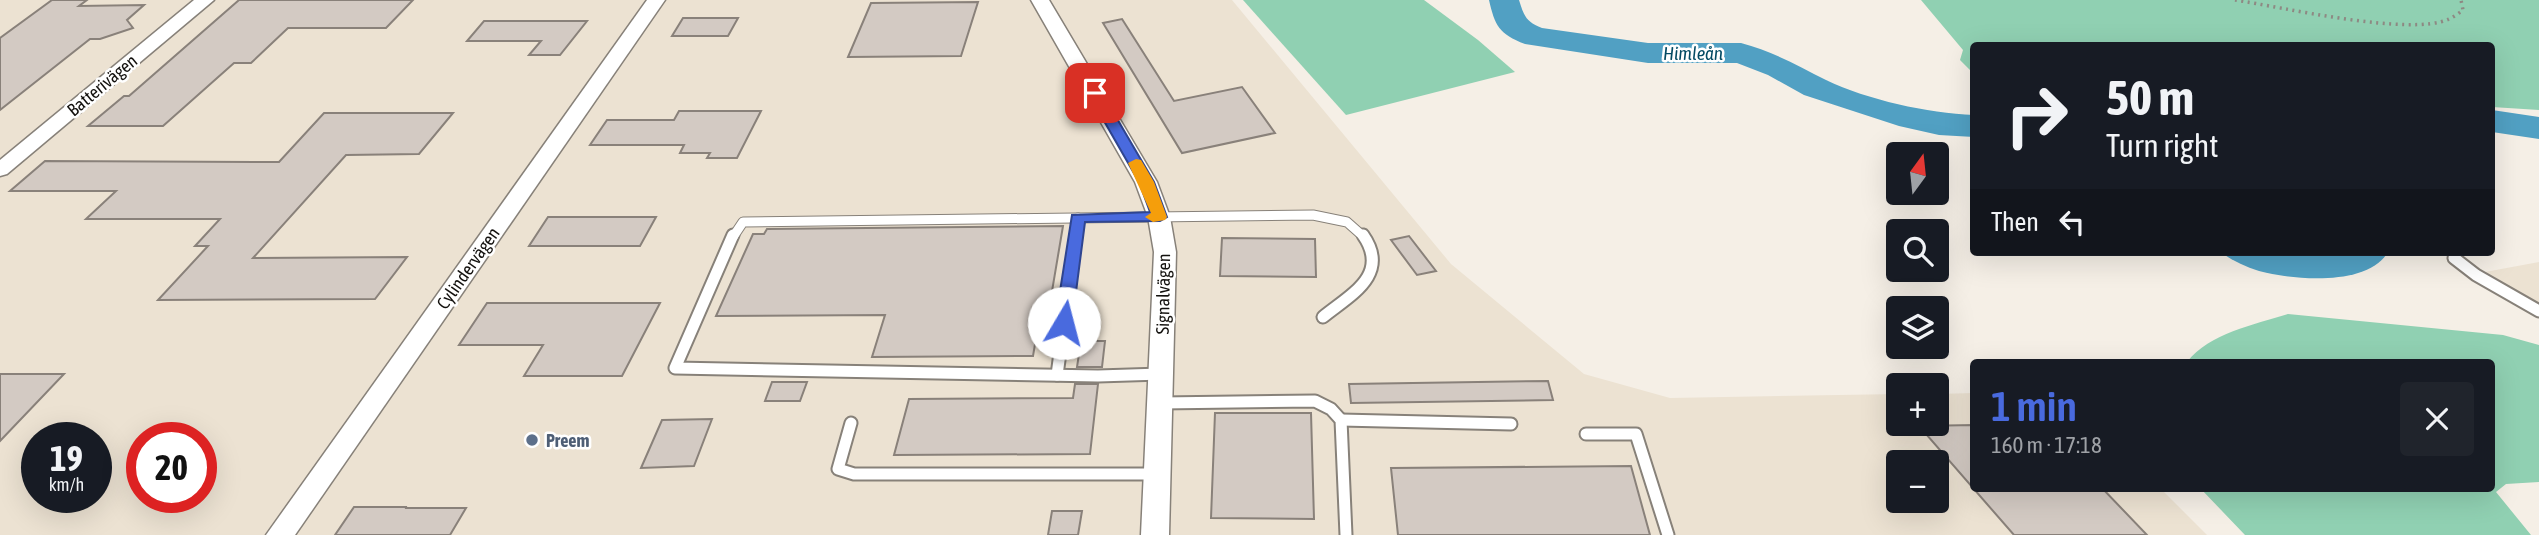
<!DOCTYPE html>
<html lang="en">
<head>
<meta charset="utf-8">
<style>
	body { margin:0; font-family:"Asap Condensed",sans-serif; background:#20242c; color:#f1f3f6; height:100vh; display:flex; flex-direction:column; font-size:26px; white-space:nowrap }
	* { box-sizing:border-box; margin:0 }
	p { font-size:23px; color:#9ea1a6 }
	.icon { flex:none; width:38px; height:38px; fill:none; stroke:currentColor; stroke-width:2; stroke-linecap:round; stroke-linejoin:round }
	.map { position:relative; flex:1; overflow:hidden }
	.drawer { position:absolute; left:1970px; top:359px; width:525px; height:133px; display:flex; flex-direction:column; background:#171b24; border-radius:7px; box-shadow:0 7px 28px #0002 }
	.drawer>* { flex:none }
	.hud { position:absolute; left:1970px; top:42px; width:525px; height:214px; border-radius:7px; box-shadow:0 7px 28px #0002; background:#171b24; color:#f1f3f6; overflow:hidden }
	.needle { width:46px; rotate:15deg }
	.tools { position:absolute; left:1886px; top:142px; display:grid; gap:14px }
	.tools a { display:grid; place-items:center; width:63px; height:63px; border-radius:7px; background:#171b24; box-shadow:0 7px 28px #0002; font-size:35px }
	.speed { position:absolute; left:21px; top:422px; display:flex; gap:14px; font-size:35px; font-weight:700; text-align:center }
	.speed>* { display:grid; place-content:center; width:91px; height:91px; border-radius:50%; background:#171b24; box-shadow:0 7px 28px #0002; line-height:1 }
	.speed small { font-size:18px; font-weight:400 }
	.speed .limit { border:10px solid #d22; background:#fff; color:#111 }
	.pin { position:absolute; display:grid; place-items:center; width:60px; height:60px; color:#fff; margin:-30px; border-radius:14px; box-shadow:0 4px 10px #0006 }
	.me { position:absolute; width:77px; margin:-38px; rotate:8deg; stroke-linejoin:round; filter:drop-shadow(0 0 5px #0008) }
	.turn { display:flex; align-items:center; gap:24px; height:147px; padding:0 21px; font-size:32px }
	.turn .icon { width:91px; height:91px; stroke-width:2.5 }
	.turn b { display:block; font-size:49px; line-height:60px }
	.then { display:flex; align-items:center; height:66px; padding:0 21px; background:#0003; gap:14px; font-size:26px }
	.round { display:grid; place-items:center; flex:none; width:74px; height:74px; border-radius:7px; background:#20242c }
	.headline { display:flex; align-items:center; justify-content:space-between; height:119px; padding:0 21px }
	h1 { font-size:42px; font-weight:600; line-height:52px; color:#496ade }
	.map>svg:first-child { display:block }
</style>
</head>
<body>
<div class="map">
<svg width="2539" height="535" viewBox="0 0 2539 535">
	<rect width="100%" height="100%" fill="#f5efe6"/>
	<g fill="#ece2d2" fill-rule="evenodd">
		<path d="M0,0h1232l219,264 133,110 86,24 229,-4v30h38v-30l37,-1v95h186l47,47h-2207zM37,438h59v59h-59zM142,438h59v59h-59zM1899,462h38v38h-38z"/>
		<path d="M2539,262v50l-54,-40z"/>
	</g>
	<g fill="#90d0b2">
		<path d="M1243,0h181l54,40 37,32 -169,43z"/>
		<path d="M1921,0h618v110l-47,-3v-61h-518v28l-14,-14 3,-10z"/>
		<path d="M2288,314l215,21 36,10v137l-33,2 -10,8 35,43h-286l-45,-47h292v-126h-305c23,-29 66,-37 101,-48z"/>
	</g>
	<path fill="#51a0c3" d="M2220,252h168c-20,35 -96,28 -129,19 -14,-4 -27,-11 -39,-19z"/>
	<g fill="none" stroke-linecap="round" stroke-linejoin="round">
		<g fill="#51a0c3" fill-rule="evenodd">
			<path d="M1489,0h30c5,16 7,22 23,28l106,15h93c31,8 57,23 85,37 42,20 101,33 148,35v22l-35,-2 -40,-9 -95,-31 -36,-20 -31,-12h-89l-123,-19c-26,-10 -30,-18 -36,-44z"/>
			<path d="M2492,110l47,7v22l-47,-7z"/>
		</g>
	</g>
	<g fill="#d3cac3" stroke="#89817a" stroke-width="2">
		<path d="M52,0h35l-8,6 65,-1 -17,15 6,8 -33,11h-10l-90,71v-72z"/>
		<path d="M239,0h174l-27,28h-98l-37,35h-17l-71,63h-75l36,-30h5z"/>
		<path d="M978,2l-17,54 -113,1 23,-54z"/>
		<path d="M683,18h55l-10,18h-56z"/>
		<path d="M1122,19l52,82 68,-14 33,46 -93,20 -79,-130z"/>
		<path d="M484,21h103l-27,34h-31l12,-14h-74z"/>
		<path d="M679,111h82l-24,47h-30l3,-5h-30l4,-8h-94l17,-25h67z"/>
		<path d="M324,113h129l-34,41 -73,1 -93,103 154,-1 -32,42 -217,1 50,-54h-13l25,-27h-134l30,-28h-106l35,-30 234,1z"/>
		<path d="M548,217h108l-16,29h-111z"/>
		<path d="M1063,226l-14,83h-8l-8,47 -161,1 13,-42 -169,1 37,-82h11l3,-5z"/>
		<path d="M1409,236l27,35 -19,4 -26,-35z"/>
		<path d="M1222,238l93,1 1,38 -96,-1z"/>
		<path d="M487,303h173l-38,73h-98l19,-31h-84z"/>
		<path d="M1081,341h24l-3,26h-25z"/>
		<path d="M0,374h64l-64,67z"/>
		<path d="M1548,381l5,19 -202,3 -2,-19z"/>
		<path d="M772,382h35l-7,19h-35z"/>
		<path d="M1075,384h23l-8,70 -196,1 15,-56 164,-1z"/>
		<path d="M1215,413h96l3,106 -103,-1z"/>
		<path d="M712,419l-18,47 -53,2 21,-48z"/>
		<path d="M1974,425v63h128l45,47h-133l-95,-109z"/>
		<path d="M1631,466l19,69h-252l-7,-67z"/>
		<path d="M354,507h53l-2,1h61l-16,27h-115z"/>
		<path d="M1052,511h30l-4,24h-30z"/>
	</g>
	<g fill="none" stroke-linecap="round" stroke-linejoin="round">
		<g stroke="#878179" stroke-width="11">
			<g id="lane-far1">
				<path d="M733,237l10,-15 570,-7 34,7 17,15"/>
				<path d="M1076,237l2,-19"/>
			</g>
		</g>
		<g stroke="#878179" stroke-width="15">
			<g id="lane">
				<path d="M733,235l-58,133 423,8 63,-2"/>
				<path d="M2454,258l22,17 63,36"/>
				<path d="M1323,317c27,-22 68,-42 40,-82"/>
				<path d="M1057,375l19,-140"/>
				<path d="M1161,403l154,-2 16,8 10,11 5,115"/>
				<path d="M1341,420l170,4"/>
				<path d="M851,423l-13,46 16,5h304"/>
				<path d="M1586,434h50l32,101"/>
			</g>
		</g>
		<g stroke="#878179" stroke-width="3">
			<g id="street">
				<path d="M194,0h20l-207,174 -7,2v-16z"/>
				<path d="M647,0h18l-370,535h-29z"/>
				<path d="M1031,0h18l108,182 13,35 6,35 -7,283h-28l13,-283 -6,-35 -13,-35z"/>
			</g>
		</g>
		<path stroke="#8e8983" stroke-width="3.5" stroke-dasharray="2 4.5" stroke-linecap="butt" d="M2235,0c47,7 175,37 214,19 5,-2 10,-6 14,-9l-2,-10"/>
		<use href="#lane-far1" stroke="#fff" stroke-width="9"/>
		<use href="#lane" stroke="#fff" stroke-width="11"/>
		<use href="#street" fill="#fff" fill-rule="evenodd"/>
	</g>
	<path fill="#496ade" stroke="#2f4590" stroke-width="2" d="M1095,89l7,4 52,89 13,35 -7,4 -75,1 -13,101 -8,5 -9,-5 17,-108 78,-3 -11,-30 -51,-89z"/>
	<path fill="#f59e0b" d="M1136,159l5,1 13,22 13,35 -2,3 -12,2 -8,-5 6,-4 -23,-50z"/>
	<circle fill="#5c6f8a" stroke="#fff" stroke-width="2.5" cx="532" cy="440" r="7"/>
	<g text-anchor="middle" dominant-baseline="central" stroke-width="5" stroke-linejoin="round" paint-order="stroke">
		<g font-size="18" fill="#13110e" stroke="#fff">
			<text transform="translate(102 85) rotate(-40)">Batterivägen</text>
			<text transform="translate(468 268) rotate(-55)">Cylindervägen</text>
			<text transform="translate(1163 294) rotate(-89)">Signalvägen</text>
		</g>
		<g font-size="18" font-weight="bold" fill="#4e5e75" stroke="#fff" text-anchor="start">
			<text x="546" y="440">Preem</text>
		</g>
		<g font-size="19" font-style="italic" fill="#044a63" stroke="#fff">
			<text x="1693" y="53">Himleån</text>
		</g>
	</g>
</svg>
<div class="tools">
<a><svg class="needle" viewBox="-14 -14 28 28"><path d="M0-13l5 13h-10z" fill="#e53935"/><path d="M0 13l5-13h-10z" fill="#9ea1a6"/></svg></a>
<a><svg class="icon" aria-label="search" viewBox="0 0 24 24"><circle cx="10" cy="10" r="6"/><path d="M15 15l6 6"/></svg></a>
<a><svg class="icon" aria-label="layers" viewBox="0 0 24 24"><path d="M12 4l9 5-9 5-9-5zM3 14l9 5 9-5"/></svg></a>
<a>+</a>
<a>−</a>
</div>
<div class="speed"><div>19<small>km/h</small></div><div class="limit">20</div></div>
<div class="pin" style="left:1095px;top:93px;background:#d93025"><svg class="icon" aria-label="arrive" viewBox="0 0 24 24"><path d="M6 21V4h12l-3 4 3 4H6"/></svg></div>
<svg class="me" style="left:1064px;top:323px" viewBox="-20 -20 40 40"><circle r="19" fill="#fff"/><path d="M0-13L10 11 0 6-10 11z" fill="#496ade"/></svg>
<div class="hud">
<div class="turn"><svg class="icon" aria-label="right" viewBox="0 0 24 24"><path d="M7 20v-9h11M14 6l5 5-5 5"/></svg><div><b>50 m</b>Turn right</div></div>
<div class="then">Then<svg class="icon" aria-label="left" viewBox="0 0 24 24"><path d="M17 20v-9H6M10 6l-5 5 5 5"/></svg></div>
</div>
<section class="drawer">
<div class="headline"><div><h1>1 min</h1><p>160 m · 17:18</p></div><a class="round"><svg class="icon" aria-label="close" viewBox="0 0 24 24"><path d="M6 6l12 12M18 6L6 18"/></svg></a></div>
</section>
</div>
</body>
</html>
